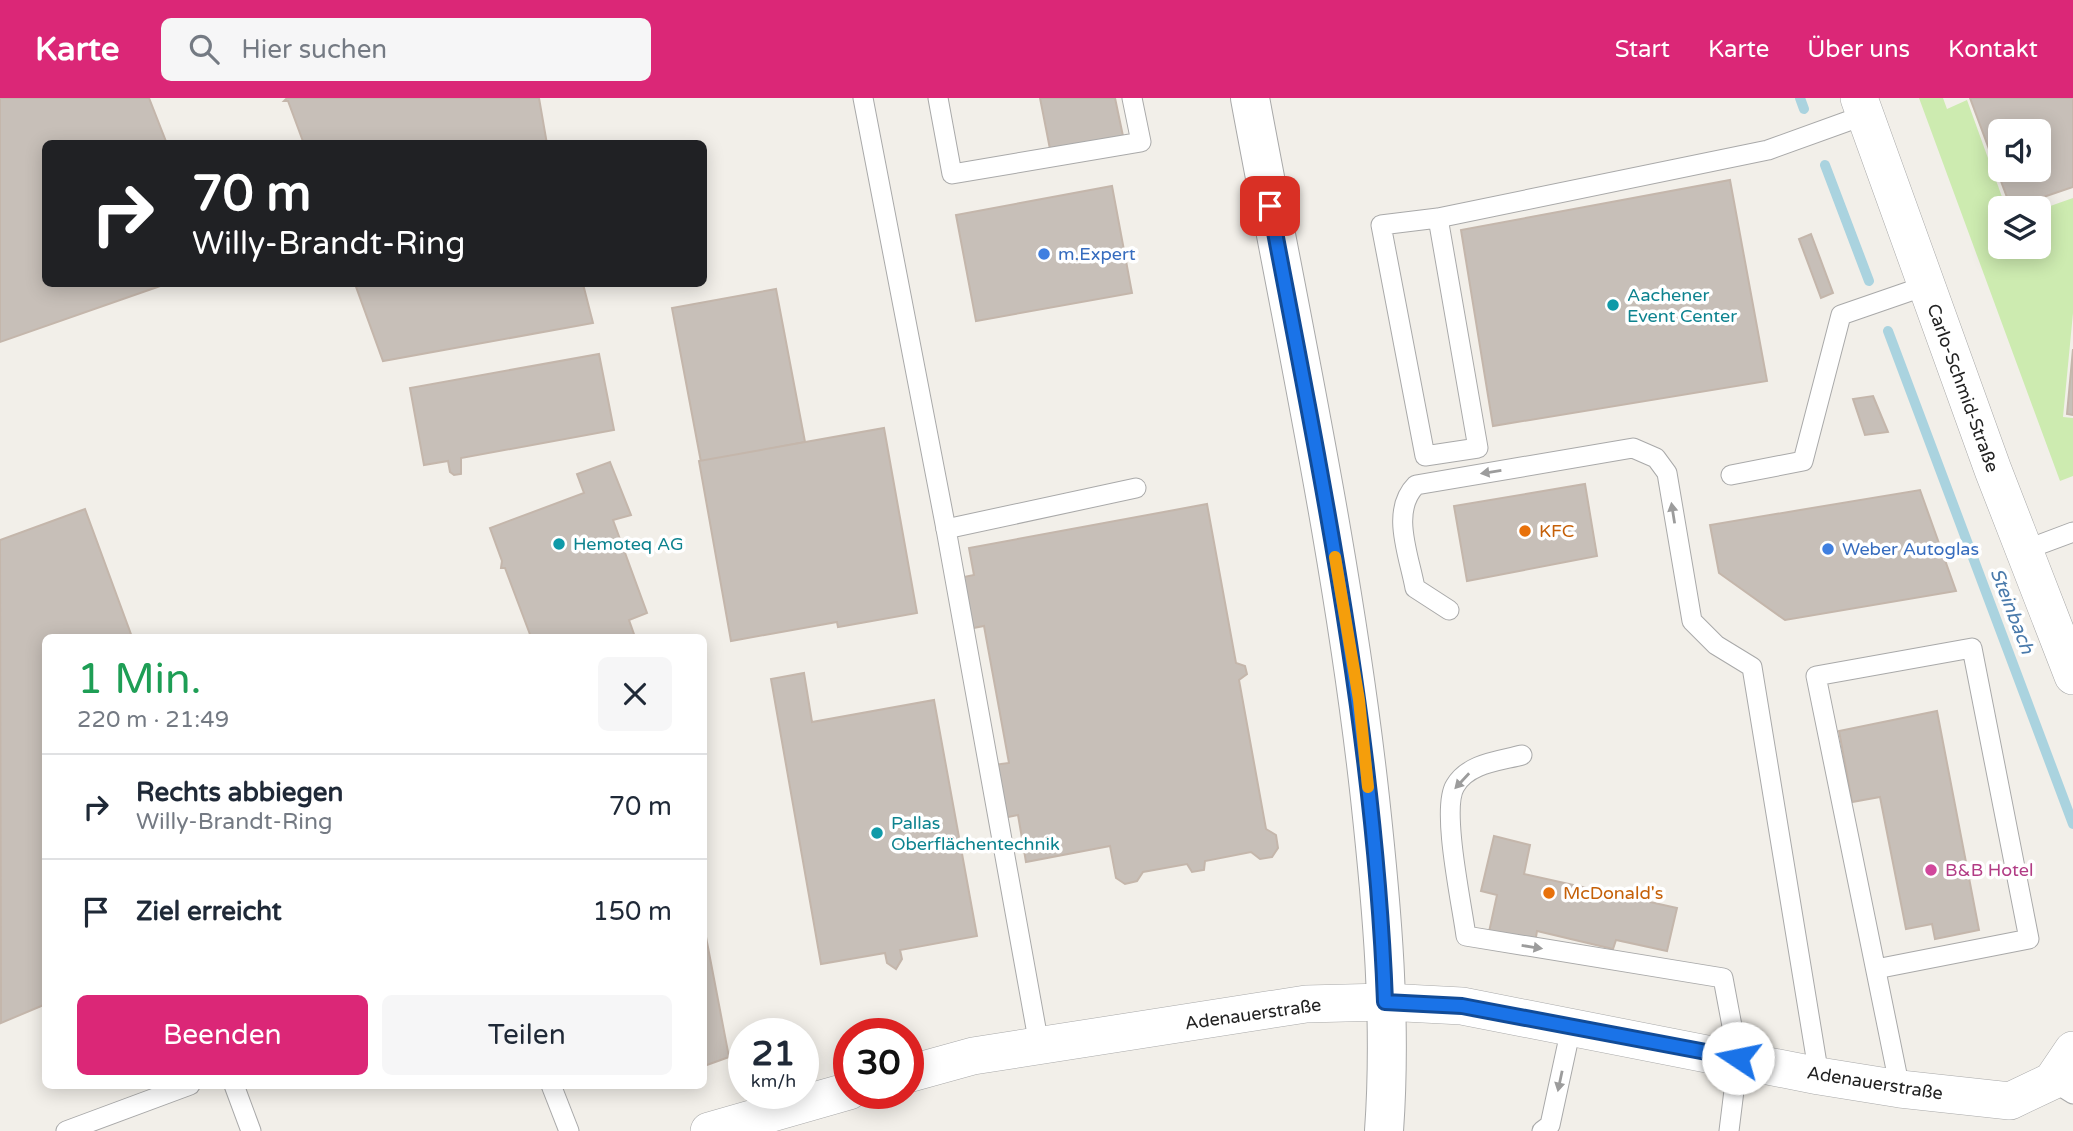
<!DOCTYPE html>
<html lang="de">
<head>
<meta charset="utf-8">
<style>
	body { margin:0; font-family:"Varela Round",sans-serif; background:#f6f6f7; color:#1f2937; height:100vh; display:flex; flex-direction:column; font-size:26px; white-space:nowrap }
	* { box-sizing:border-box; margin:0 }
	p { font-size:23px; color:#747a83 }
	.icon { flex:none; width:38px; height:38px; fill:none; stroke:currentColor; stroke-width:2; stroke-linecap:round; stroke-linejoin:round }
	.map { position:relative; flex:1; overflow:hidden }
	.side { position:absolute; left:42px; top:536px; width:665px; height:455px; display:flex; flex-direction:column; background:#fff; border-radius:10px; box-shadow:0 4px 18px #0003 }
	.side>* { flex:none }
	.guide { position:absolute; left:42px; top:42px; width:665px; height:147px; border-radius:10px; box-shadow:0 4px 18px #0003; background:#202124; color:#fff; overflow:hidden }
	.fabs { position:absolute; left:1988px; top:21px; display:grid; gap:14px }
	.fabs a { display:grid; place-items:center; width:63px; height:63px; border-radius:10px; background:#fff; box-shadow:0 4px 18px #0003; font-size:35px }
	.speed { position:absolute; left:728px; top:920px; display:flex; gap:14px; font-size:35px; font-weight:700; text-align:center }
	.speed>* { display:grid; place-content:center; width:91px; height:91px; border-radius:50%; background:#fff; box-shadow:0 4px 18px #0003; line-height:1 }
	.speed small { font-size:18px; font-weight:400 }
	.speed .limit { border:10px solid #d22; background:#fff; color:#111 }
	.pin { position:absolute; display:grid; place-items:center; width:60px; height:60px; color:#fff; margin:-30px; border-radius:14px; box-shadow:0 4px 10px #0006 }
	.me { position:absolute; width:77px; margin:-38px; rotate:281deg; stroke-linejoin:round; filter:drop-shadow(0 0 5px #0008) }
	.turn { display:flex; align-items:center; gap:24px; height:147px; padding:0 35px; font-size:32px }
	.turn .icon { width:91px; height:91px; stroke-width:2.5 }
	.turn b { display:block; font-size:49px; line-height:60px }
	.round { display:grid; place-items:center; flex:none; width:74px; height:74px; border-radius:10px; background:#f6f6f7 }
	.summary { display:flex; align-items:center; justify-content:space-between; height:119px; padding:0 35px }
	h1 { font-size:42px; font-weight:600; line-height:52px; color:#1e9e55 }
	.action { display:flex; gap:14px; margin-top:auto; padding:14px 35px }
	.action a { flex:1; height:80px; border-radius:10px; background:#db2777; color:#fff; font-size:28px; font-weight:600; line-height:80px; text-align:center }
	.action a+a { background:#f6f6f7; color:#1f2937 }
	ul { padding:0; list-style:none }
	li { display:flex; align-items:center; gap:21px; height:105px; padding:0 35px; border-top:2px solid #e0e1e3 }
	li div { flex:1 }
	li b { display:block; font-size:26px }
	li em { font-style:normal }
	header { display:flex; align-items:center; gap:42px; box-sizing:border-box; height:98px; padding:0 35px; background:#db2777; color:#fff }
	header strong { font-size:33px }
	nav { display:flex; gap:38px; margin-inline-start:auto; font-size:24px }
	.search { width:490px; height:63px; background:#f6f6f7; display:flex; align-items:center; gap:18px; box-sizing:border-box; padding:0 24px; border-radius:10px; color:#747a83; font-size:26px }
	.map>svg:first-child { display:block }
</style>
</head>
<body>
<header>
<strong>Karte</strong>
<div class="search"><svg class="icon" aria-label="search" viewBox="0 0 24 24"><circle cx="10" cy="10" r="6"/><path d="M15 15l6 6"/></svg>Hier suchen</div>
<nav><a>Start</a><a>Karte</a><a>Über uns</a><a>Kontakt</a></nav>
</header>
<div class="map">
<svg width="2073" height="1033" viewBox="0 0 2073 1033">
	<rect width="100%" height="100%" fill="#f2efe9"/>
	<path fill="#cdebb0" d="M1919,0h24l4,11 20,-9 39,108h-6v39h39v-37l34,-12v115l-10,104 10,1v58l-13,5z"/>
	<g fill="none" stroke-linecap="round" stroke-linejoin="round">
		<g stroke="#aad3df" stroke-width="10">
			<path d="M1800,0l4,11"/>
			<path d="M1825,67l44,116"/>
			<path d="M1888,233l185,493"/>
		</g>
	</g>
	<g fill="#c7bfb8" stroke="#c4b6ab" stroke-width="2" fill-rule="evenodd">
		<path d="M0,0h149l18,46h-121v140h120l-166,58z"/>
		<path d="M287,0h252l8,46h-243l-16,-43h-4z"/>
		<path d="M1040,0h75l8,38 -73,13z"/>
		<path d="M1970,0h103v89l-62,21zM2000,33h39v39h-39z"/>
		<path d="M1730,82l37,201 -274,45 -32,-196z"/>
		<path d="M1112,88l20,107 -156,28 -20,-106z"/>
		<path d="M1811,136l22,59 -12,5 -22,-59z"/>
		<path d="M355,186h228l10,39 -210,38z"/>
		<path d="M776,191l29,153 -104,20 -29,-154z"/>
		<path d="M2073,251v66l-6,-1z"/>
		<path d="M599,256l15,76 -153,28v16l-7,1 -4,-3 -2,-11 -24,4 -14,-77z"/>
		<path d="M1873,298l15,36 -23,3 -12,-36z"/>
		<path d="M884,330l33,185 -79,14 -1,-5 -106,19 -32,-180z"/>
		<path d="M610,364l21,53 -18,5 34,93 -18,7 6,17h-104l-26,-69h-4l1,-7 -12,-33 94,-35 -7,-19z"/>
		<path d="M1585,386l12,72 -130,25 -13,-75z"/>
		<path d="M1920,392l36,101 -171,29 -66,-47 -9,-48z"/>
		<path d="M1207,406l29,159 9,3 2,8 -8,6 27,149 10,6 2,13 -6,9 -12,2 -9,-7 -46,9 -1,9 -12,2 -5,-8 -44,8 -6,9 -12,3 -9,-6 -6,-32 -84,16 -8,-47 -15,3 -10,-53 16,-2 -25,-137 -16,3 -9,-51 15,-3 -5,-27z"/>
		<path d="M85,411l47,128h-86v367l-45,19 -1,-483z"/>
		<path d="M804,575l8,49 122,-22 43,236 -77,14 2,9 -6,10 -9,-6 -2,-10 -64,11 -50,-285z"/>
		<path d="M1937,613l42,219 -44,9 -3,-15 -26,5 -26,-132 -28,5 -13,-71z"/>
		<path d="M1494,738l36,9 -6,29 153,34 -10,43 -51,-11 -3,9 -76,-18 -2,12 -46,-11 8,-37 -16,-4z"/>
		<path d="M706,839l23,120 -25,9v-128z"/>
	</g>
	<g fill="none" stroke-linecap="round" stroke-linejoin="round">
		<g stroke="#a9a9a9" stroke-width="21">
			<g id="service">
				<path d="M863,0l83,431"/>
				<path d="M938,0l14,76 189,-32 -9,-44"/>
				<path d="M1438,120l40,230 -53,8 -44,-231 57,-7 330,-68 97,-35"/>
				<path d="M1731,377l72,-14 38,-146 84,-29"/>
				<path d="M2025,452l48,-18"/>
				<path d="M1449,512l-34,-22c-6,-33 -25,-77 1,-103l217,-37 23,10 11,15 25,148 24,24 36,22 67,409"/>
				<path d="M1522,657c-22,6 -54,8 -67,31 -14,23 7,119 11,150l257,42 15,80 -9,73"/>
				<path d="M1876,871l153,-30 -57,-291 -156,28 84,413"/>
				<path d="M1039,947l-93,-516 190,-41"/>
				<path d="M2052,983l21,13"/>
				<path d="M234,987l17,46"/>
				<path d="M551,987l18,46"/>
				<path d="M66,1033l124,-46"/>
				<path d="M1542,1033l8,-6 21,-97"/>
			</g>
		</g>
		<g stroke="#a9a9a9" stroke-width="38">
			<g id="minor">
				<path d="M1859,0l134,372 80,206"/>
				<path d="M908,976l65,-18 333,-52 79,-2 77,4 357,70 81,13 110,12 42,-20 21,-31"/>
				<path d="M709,1033l140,-40"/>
			</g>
		</g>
		<g stroke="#a9a9a9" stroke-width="40">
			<path id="tertiary" d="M1250,0c43,232 94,465 120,700 12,110 22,222 14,333"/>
		</g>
		<use href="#service" stroke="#fff" stroke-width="19"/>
		<use href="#minor" stroke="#fff" stroke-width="37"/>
		<use href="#tertiary" stroke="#fff" stroke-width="38"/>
	</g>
	<defs><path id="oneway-solid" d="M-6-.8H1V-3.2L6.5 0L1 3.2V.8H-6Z" transform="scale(1.75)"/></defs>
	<g fill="#9c9c9c">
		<use href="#oneway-solid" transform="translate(1491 374) rotate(171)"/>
		<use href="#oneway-solid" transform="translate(1673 415) rotate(-99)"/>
		<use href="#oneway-solid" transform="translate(1462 683) rotate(133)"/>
		<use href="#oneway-solid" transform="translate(1532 849) rotate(9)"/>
		<use href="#oneway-solid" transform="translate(1560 983) rotate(102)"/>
	</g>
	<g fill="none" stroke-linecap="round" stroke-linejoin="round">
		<g stroke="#114b97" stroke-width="18">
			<path id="route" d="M1270,108c50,264 105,527 115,796l77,4 276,52"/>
		</g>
		<use href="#route" stroke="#1a73e8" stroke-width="12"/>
		<path stroke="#f59e0b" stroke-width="12" d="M1335,459l24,143 9,87"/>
	</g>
	<g fill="#3f7fe0" stroke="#fff" stroke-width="2.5">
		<circle cx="1044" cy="156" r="7"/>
		<circle cx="1828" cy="451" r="7"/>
	</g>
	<g fill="#0f9aa8" stroke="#fff" stroke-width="2.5">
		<circle cx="1613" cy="207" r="7"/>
		<circle cx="559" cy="446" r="7"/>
		<circle cx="877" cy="735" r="7"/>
	</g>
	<g fill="#e8710a" stroke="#fff" stroke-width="2.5">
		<circle cx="1525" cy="433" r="7"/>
		<circle cx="1549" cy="795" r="7"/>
	</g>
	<circle fill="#d1479c" stroke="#fff" stroke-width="2.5" cx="1931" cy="772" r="7"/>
	<g text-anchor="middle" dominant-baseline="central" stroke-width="7" stroke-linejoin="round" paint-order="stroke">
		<g font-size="18" fill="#366cbe" stroke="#fff" text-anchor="start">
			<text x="1058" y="156">m.Expert</text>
			<text x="1842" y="451">Weber Autoglas</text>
		</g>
		<g font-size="18" fill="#0d838f" stroke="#fff" text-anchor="start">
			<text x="1627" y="197">Aachener<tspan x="1627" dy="21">Event Center</tspan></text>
			<text x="573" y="446">Hemoteq AG</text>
			<text x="891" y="725">Pallas<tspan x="891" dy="21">Oberflächentechnik</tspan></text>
		</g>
		<g font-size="18" fill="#222" stroke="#fff">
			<text transform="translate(1963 290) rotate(70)">Carlo-Schmid-Straße</text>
			<text transform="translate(1253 916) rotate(-8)">Adenauerstraße</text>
			<text transform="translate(1875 985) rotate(9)">Adenauerstraße</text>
		</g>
		<g font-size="18" fill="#c56008" stroke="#fff" text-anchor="start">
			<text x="1539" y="433">KFC</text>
			<text x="1563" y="795">McDonald's</text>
		</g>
		<g font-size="18" fill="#b23c85" stroke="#fff" text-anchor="start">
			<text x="1945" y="772">B&amp;B Hotel</text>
		</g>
		<g font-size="19" font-style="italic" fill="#4a7aab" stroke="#fff">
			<text transform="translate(2012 513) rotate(69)">Steinbach</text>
		</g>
	</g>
</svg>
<div class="fabs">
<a><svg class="icon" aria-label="sound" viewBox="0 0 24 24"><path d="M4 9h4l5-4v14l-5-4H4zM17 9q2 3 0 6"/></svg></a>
<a><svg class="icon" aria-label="layers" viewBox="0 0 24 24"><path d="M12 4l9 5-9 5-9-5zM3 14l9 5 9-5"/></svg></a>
</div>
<div class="speed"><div>21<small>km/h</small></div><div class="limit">30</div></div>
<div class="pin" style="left:1270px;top:108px;background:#d93025"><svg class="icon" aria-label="arrive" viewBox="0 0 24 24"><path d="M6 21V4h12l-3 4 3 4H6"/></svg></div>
<svg class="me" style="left:1738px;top:960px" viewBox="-20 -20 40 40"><circle r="19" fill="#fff"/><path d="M0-13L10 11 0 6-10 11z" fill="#1a73e8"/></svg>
<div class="guide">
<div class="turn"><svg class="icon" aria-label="right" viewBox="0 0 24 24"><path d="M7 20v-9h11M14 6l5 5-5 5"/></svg><div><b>70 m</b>Willy-Brandt-Ring</div></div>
</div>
<section class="side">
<div class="summary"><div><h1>1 Min.</h1><p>220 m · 21:49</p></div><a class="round"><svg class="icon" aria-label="close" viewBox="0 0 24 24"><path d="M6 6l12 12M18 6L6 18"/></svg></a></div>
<ul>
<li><svg class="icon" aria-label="right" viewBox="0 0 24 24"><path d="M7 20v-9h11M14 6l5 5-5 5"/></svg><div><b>Rechts abbiegen</b><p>Willy-Brandt-Ring</p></div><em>70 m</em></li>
<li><svg class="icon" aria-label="arrive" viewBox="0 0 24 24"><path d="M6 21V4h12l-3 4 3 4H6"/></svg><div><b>Ziel erreicht</b></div><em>150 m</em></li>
</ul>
<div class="action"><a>Beenden</a><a>Teilen</a></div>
</section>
</div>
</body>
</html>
